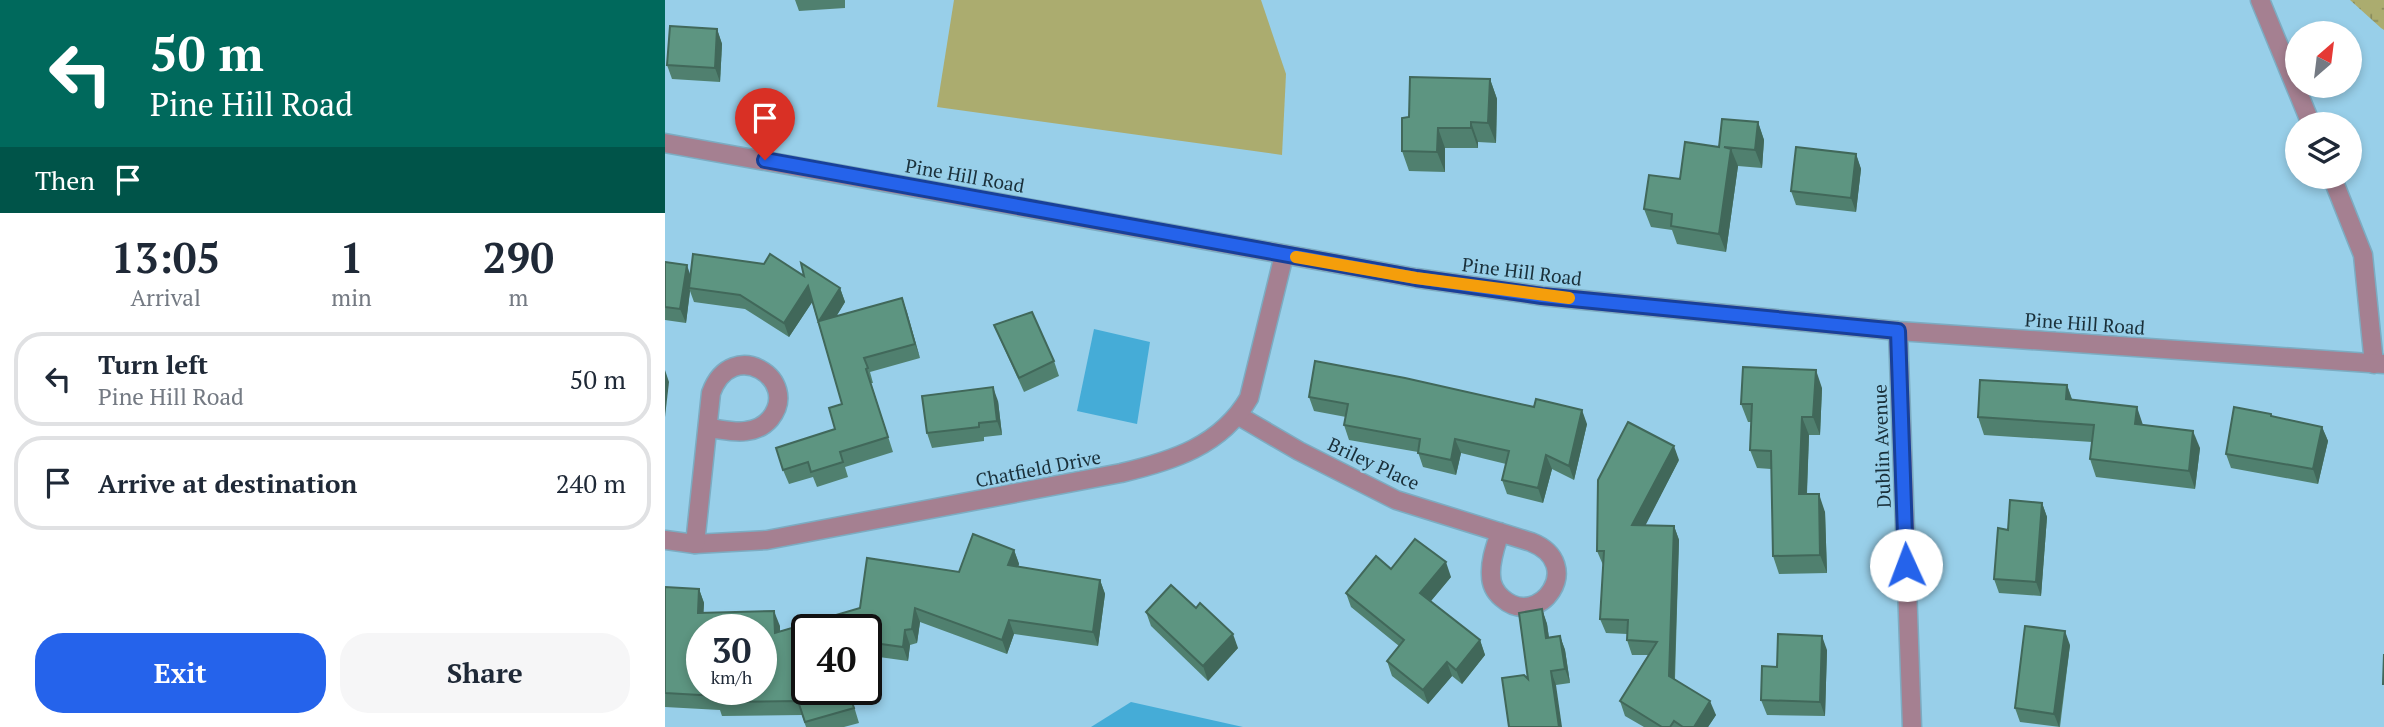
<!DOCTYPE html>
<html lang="en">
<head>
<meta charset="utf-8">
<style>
	body { margin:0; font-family:"PT Serif",serif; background:#f6f6f7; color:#1f2937; height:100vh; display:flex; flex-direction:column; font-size:26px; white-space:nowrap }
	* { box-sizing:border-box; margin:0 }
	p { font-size:23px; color:#747a83 }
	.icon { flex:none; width:38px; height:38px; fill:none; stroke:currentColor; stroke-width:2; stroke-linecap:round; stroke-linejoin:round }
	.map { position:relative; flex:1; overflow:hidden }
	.sheet { display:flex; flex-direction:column; background:#fff; width:665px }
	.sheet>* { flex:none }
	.hud { background:#00695c; color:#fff; overflow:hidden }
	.needle { width:46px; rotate:28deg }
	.tools { position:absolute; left:1620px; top:21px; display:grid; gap:14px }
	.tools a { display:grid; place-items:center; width:77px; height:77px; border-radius:50%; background:#fff; box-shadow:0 4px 10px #0003; font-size:35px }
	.speed { position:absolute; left:21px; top:614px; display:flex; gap:14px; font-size:35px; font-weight:700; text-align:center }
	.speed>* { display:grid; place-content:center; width:91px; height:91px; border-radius:50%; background:#fff; box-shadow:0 4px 10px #0003; line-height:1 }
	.speed small { font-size:18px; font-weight:400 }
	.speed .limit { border:4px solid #111; border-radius:10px; background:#fff; color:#111 }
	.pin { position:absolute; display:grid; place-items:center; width:60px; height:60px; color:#fff; margin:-72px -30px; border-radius:50% 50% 50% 0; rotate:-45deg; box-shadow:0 0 7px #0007 }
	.pin .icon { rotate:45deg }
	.me { position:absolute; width:77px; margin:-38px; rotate:358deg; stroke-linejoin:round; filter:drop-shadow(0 0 5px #0008) }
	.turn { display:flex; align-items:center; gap:24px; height:147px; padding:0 35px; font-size:32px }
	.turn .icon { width:91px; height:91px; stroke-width:2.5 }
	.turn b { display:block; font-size:49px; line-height:60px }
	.then { display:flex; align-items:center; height:66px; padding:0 35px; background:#0003; gap:14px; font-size:26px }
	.eta { display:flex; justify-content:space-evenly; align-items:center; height:119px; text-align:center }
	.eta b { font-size:42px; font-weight:600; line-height:49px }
	.action { display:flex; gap:14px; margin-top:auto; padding:14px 35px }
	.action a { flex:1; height:80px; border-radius:28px; background:#2563eb; color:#fff; font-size:28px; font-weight:600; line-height:80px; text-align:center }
	.action a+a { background:#f6f6f7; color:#1f2937 }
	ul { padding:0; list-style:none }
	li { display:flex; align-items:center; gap:21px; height:94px; margin:0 14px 10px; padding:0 21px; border:4px solid #e0e1e3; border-radius:28px }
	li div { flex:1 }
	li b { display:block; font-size:26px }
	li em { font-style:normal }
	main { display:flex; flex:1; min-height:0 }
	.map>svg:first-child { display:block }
</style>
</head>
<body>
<main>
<section class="sheet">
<div class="hud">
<div class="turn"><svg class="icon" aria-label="left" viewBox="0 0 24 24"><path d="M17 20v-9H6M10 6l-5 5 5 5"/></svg><div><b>50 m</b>Pine Hill Road</div></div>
<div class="then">Then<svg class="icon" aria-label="arrive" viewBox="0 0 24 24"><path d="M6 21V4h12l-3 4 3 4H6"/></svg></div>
</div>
<div class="eta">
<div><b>13:05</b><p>Arrival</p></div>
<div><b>1</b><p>min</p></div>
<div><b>290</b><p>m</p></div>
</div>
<ul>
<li><svg class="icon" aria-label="left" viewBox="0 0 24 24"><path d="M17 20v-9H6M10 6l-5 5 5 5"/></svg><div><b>Turn left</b><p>Pine Hill Road</p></div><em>50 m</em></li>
<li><svg class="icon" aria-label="arrive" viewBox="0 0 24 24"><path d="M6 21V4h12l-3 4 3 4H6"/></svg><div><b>Arrive at destination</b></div><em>240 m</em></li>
</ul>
<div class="action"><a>Exit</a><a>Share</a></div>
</section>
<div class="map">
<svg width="1719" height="727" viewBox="0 0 1719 727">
	<defs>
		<pattern id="wetland-marsh" width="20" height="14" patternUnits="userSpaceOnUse" patternTransform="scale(1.75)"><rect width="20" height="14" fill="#abac6f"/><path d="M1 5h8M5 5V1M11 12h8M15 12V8" fill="none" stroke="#8a8c5c"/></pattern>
	</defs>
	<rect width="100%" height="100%" fill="#98cfe9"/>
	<path fill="#abac6f" d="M289,0h307l25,74 -4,81 -345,-48z"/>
	<path fill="url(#wetland-marsh)" d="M1685,0h34v30l-3,-2z"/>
	<g fill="#45acd7">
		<path d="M429,329l56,13 -13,82 -60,-13z"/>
		<path d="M466,702l112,25h-152z"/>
	</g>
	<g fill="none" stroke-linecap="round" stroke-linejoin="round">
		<g stroke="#7cacc2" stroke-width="21">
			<g id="minor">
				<path d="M1595,0l51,124"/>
				<path d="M1667,177l31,78 11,109"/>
				<path d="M574,416l60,35 97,49 135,42c56,22 8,89 -29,56 -7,-6 -11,-14 -11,-23 -1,-15 5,-30 9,-43"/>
				<path d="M0,540l30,4 72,-4 354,-67c51,-12 100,-27 128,-75l35,-143"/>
				<path d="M30,544l16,-151c21,-58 91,-13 59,26 -6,7 -14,11 -24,12 -12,2 -26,-2 -38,-3"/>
			</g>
		</g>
		<g stroke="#7cacc2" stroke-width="21">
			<g id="tertiary">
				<path d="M0,143l751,135 126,18 356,35 486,33"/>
				<path d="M1233,331l14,396"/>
			</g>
		</g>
		<use href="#minor" stroke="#a58091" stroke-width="18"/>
		<use href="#tertiary" stroke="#a58091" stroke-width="18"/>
	</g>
	<g fill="#50806f">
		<path d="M130,0h50v8l-46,3z"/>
		<path d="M52,29l5,15 -2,38 -48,-3 -5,-14z"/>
		<path d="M825,79l7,20 -1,44 -18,-1v6h-33v24l-36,-1 -7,-20 7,-34z"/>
		<path d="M1093,122l6,18 -2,28 -24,-2 -12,86 -49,-8 -5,-14 -21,-3 -7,-18 75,-62z"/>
		<path d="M1191,154l5,15 -5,43 -60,-7 -5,-14z"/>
		<path d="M0,262l26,14h113l36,12 5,14 -9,15 66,-19 18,60 -50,14 3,11h-2l22,69 -48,15 3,10 -31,10 -4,-10 -24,7 -6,-14 52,-41 7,-25 -30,-102 -23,35 -44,-28 -51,-7 -4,-11 -4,32 -21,-3z"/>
		<path d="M329,325l60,36 5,15 -35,16 -24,-53z"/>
		<path d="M1402,385l5,14 71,26 57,23 -5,41 -99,-12 -6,-18 2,-17 -108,-7 -6,-18z"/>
		<path d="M1157,388l-2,47h-11l-2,59 18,18 2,61 -48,1 -6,-18 -2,-87 -14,-1 -7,-18 1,-28h-3l-7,-18z"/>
		<path d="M644,397l278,27 -13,56 -22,-11 -9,34 -36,-9 -5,-14 4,-16 -45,-11 -5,22 -33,-8 -5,-15 -69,-12 -5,-15 2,-8 -32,-6z"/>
		<path d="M333,401l4,34 -18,2v4l-52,7 -5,-15z"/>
		<path d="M1607,416l50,11 6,14 -10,43 -87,-16 -5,-14z"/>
		<path d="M1014,460l-34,65 29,1 5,14 -4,139 41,36 -8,12h-64l-19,-11 -5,-15 28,-46h-16l-5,-15v-6l-21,-1 -6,-14 3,-54 -6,-14z"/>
		<path d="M1377,503l5,14 -6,79 -42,-3 -5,-14 14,-49z"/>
		<path d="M349,550l5,14 -1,3 82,13 5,14 -7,52 -84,-12 -7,20 -87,-32 -3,21 -7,2 -2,16 -29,-4 -13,4v-31h-59v60h42l10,33 -15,4h-38l-4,-12 -80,1 -2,-6 -55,-3v-120l34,2 5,14 -1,9 77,14v5l80,-23 99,-36z"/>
		<path d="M726,569l60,8 -20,24 49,39 5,15 -23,29 -10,-8 -24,28 -36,-28 -5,-15 12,-15 -48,-39 -5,-14z"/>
		<path d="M877,609l5,15 2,14 11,-2 5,14 5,33 -14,2 -28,-6z"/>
		<path d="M481,612l92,36 -30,33 -57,-55z"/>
		<path d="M1405,645l-10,82 -40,-5 -5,-14z"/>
		<path d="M1162,650l-2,66 -58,-1 -6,-15 16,-33z"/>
	</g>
	<g fill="#41685a">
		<path d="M52,29l5,15 -2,38 -5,-14z"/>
		<path d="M825,79l7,20 -1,44 -8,-20z"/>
		<path d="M806,122l7,20v6l-7,-20z"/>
		<path d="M1093,122l6,18 -2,28 -7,-18z"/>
		<path d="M773,128l7,20v24l-8,-20z"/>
		<path d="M1066,149l7,17 -12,86 -7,-18z"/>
		<path d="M1191,154l5,15 -5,43 -5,-14z"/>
		<path d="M22,265l5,15 -3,8 1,3 -4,32 -6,-14z"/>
		<path d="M143,286l5,15 -24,36 -5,-14z"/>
		<path d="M175,288l5,14 -21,34 -5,-15z"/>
		<path d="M237,298l5,14 13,46 -5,-14z"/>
		<path d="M0,370l4,12 -4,35z"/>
		<path d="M1151,370l6,18 -2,47 -7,-18z"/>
		<path d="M1402,385l6,18 -7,-4z"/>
		<path d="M328,387l5,14 4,34 -5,-14z"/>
		<path d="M1472,407l6,18 -8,-1z"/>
		<path d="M917,410l5,14 -13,56 -5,-14z"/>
		<path d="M1137,417l7,18 -3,77 -7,-18z"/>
		<path d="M1657,427l6,14 -10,43 -5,-15z"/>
		<path d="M1528,431l7,17 -5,41 -6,-18z"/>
		<path d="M790,439l6,14 -5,22 -5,-15z"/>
		<path d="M1009,446l5,14 -41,80 -6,-15z"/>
		<path d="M881,455l6,14 -9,34 -5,-15z"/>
		<path d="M1154,494l6,18 2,61 -7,-18z"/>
		<path d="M1377,503l5,14 -6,79 -5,-14z"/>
		<path d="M1009,526l5,14 -5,150 -5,-14z"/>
		<path d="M349,550l5,14 -6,16 -5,-15z"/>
		<path d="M781,562l5,15 -26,31 -5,-15z"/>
		<path d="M435,580l5,14 -7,52 -5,-14z"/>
		<path d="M34,589l5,14 -1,24 -5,-14z"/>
		<path d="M250,608l5,14 -3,21 -5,-14z"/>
		<path d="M877,609l5,15 4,28 -5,-14z"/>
		<path d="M109,611l6,15v21l-5,-14z"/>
		<path d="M344,620l5,14 -7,20 -5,-14z"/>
		<path d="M240,630l5,15 -2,16 -5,-14z"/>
		<path d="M1400,631l5,14 -11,82 -5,-13z"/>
		<path d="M568,634l5,14 -30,33 -5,-15z"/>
		<path d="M895,636l5,14 5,33 -5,-14z"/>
		<path d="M1157,636l5,14 -2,66 -5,-14z"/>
		<path d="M815,640l5,15 -23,29 -6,-14z"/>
		<path d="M782,662l5,14 -24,28 -5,-14z"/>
		<path d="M886,671l5,14 6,42h-3z"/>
		<path d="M1045,701l6,14 -8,12h-14z"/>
	</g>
	<g fill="#5d9581" stroke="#41685a" stroke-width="2" fill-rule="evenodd">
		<path d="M5,26l47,3 -2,39 -48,-3z"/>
		<path d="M745,77l80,2 -2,44 -17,-1v6h-33l-1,24 -35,-1v-33l7,-1z"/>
		<path d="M1057,119l36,3 -3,28 -31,-3 7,2 -12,85 -48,-8 1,-12 -28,-5 5,-34 31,4 5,-37 34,5z"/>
		<path d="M1131,147l60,7 -5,44 -60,-7z"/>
		<path d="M28,254l71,10 6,-10 34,22 -3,-13 39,25 -21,33 83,-23 13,46 -51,14 4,10 -2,1 22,68 -48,15 3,10 -32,10 -3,-10 -25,8 -7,-22 59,-19 -6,-21 13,-4 -34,-118 -24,37 -44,-28 -51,-7z"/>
		<path d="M0,262l22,3 -7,44 -15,-2z"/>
		<path d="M367,312l22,49 -35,17 -25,-53z"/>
		<path d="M650,361l90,17 129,29 2,-8 46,11 -13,56 -23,-11 -8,33 -36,-8 7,-29 -54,-12 -4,21 -33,-7 2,-14 -76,-14 4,-21 -39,-7z"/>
		<path d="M1078,367l73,3 -3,47h-11l-3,77h20l1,61 -47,1 -2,-105 -21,-1 2,-46h-11z"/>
		<path d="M1315,380l87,5 -1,14 71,8 -2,17 58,7 -4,40 -99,-12 4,-34 -116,-8z"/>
		<path d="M328,387l4,34 -18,2v4l-52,6 -5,-37z"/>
		<path d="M1569,407l37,7v2l51,11 -9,42 -87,-15z"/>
		<path d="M963,422l46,24 -42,79 42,1 -5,150 41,25 -16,26h-11l-9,-6 -4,6h-8l-42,-26 37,-59 -30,-2 1,-20 -28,-1 4,-68h-7l1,-71z"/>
		<path d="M1345,500l32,3 -6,79 -42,-3 4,-51 10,2z"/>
		<path d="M308,534l41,16 -6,15 92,15 -7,52 -84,-12 -7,20 -87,-32 -3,21 -7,1 -2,17 -29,-4 -8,2v-15h-59v60h41l6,18 -49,14 -7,-21 -81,1v-6l-52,-3v-106l34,2 -1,24 76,-2 1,22 85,-25 7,-50 92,14zM37,630h59v60h-59z"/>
		<path d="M750,539l31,23 -26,31 60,47 -24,30 -9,-8 -24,28 -36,-29 17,-21 -58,-47 30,-37 15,13z"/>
		<path d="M506,585l25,23 4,-5 33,31 -30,32 -57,-54z"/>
		<path d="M877,609l4,29 14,-2 5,33 -14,2 8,56h-50l-7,-49 22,-3 4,4 -9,-66z"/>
		<path d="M1360,626l40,5 -11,83 -39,-6z"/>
		<path d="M1113,634l44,2 -2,66 -59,-2 1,-34 15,1z"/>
		<path d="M1719,654v30h-1z"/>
	</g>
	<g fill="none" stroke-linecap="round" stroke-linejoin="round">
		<g stroke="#184099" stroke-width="18">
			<path id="route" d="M100,160l651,118 126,18 356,35 8,234"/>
		</g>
		<use href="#route" stroke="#2563eb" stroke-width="12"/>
		<path stroke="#f59e0b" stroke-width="12" d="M631,257l120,21 153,20"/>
	</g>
	<g text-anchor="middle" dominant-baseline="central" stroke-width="5" stroke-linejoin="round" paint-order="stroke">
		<g font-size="19" fill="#1a303a" stroke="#98cfe9">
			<text transform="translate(300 175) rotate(10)">Pine Hill Road</text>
			<text transform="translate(857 271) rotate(7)">Pine Hill Road</text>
			<text transform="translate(1420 323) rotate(4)">Pine Hill Road</text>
			<text transform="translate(1216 446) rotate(-92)">Dublin Avenue</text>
			<text transform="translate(709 463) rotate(25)">Briley Place</text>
			<text transform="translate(373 468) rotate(-11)">Chatfield Drive</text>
		</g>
	</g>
</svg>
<div class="tools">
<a><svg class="needle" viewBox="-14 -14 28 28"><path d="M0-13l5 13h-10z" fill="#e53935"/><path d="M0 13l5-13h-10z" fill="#747a83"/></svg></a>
<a><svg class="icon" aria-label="layers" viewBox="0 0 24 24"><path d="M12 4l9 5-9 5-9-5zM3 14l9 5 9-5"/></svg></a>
</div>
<div class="speed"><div>30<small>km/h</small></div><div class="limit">40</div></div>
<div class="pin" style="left:100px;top:160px;background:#d93025"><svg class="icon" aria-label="arrive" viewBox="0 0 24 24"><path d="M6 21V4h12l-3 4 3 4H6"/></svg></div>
<svg class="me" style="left:1241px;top:565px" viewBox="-20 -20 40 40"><circle r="19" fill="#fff"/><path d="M0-13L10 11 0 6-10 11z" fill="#2563eb"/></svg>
</div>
</main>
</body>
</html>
